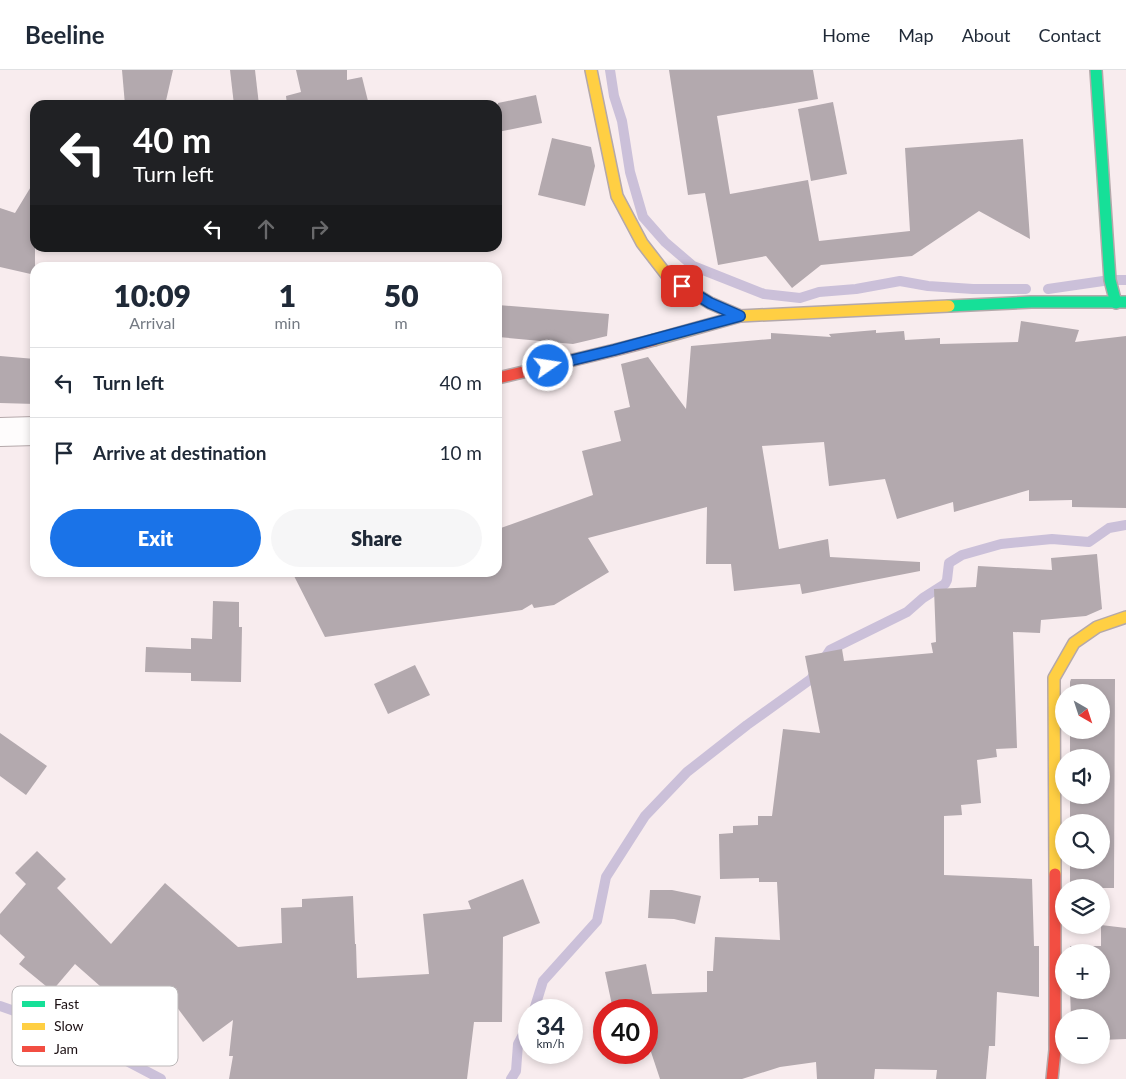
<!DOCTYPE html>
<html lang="en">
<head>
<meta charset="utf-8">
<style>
	body { margin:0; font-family:Lato,sans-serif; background:#f6f6f7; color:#1f2937; height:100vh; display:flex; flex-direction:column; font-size:19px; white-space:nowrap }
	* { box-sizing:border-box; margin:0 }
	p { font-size:16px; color:#747a83 }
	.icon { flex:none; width:28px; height:28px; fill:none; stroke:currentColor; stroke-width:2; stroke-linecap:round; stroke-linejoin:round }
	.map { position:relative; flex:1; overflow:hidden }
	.drawer { position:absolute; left:30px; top:192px; width:472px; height:315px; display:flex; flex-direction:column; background:#fff; border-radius:15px; box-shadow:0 2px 8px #0003 }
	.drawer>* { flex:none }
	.guide { position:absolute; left:30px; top:30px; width:472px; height:152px; border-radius:15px; box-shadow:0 2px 8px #0003; background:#202124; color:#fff; overflow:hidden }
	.needle { width:32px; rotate:141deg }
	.tools { position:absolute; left:1055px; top:614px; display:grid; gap:10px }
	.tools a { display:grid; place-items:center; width:55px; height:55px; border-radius:50%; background:#fff; box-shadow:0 2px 8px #0003; font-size:25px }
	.speed { position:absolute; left:518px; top:929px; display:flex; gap:10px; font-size:25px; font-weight:700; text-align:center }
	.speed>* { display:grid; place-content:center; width:65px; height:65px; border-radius:50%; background:#fff; box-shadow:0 2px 8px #0003; line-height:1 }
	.speed small { font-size:12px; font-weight:400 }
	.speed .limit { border:8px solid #d22; background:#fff; color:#111 }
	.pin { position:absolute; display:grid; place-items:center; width:42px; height:42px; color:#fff; margin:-21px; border-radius:10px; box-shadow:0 2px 8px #0006 }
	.me { position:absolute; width:55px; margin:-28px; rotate:77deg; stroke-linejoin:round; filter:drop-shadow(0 0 4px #0008) }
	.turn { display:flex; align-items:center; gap:18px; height:105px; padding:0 20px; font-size:22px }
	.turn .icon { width:65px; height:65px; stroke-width:2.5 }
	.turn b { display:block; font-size:35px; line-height:42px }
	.lanes { display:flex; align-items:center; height:48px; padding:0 20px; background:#0003; justify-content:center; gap:25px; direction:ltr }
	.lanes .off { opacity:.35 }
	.eta { display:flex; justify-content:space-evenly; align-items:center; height:85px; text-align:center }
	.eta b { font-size:30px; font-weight:800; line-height:35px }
	.button { display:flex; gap:10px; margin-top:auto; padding:10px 20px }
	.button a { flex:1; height:58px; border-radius:30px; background:#1a73e8; color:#fff; font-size:20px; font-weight:800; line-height:58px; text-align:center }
	.button a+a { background:#f6f6f7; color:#1f2937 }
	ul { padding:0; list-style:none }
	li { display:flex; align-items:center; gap:15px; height:70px; padding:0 20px; border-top:1px solid #e0e1e3 }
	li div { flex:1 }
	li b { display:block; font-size:19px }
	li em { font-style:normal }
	header { display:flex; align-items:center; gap:30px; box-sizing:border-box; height:70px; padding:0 25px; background:#fff; border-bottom:1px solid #e0e1e3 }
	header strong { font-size:24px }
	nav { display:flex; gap:28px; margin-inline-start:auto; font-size:18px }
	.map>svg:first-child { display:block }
</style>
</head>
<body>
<header>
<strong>Beeline</strong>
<nav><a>Home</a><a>Map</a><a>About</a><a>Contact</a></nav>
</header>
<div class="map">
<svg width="1126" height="1009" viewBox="0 0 1126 1009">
	<rect width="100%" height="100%" fill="#f8ecee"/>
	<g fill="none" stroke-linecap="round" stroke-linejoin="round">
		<g stroke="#cbc0d9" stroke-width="10">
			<path d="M610,0l4,26 8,25 8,51 13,45 22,25 28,24 71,28 36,4 19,-6 37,-3 44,-8 28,5 45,3h53"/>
			<path d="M1048,219l62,-9h16"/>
			<path d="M0,936l66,23 95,50"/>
			<path d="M534,940l9,-29 54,-60 9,-44 39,-61 42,-44 60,-47 64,-46 19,-29 77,-38 16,-14 22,-14 2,-4 2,-17 13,-8 39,-11 51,-5 37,3 20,-14 17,-3"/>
			<path d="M511,1009l5,-8 2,-27 11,-21"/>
		</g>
	</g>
	<g fill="#b3a9ae">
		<path d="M122,0h51l-8,35h-40z"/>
		<path d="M230,0h25l4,35h-25z"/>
		<path d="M296,0h51v10l15,-3 7,28h-82l-1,-9 15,-4z"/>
		<path d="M669,0h144l5,29 -101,17 13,78 78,-14 11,61 91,-10 -5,-83 118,-9 7,100 -51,-28 -67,45 -91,9 -29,23 -26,-32 -48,9 -13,-72 -17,2z"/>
		<path d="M536,25l6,28 -44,9v-29z"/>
		<path d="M833,32l14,72 -36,7 -13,-72z"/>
		<path d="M552,68l39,9 4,19 -10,40 -47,-11z"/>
		<path d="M35,110v95l-35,-8v-59l15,5z"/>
		<path d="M498,235l111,9 -2,22 -34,8 -75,-7z"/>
		<path d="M1021,251l58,9 -4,12 51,-6v172l-54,-1v-7l-43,1v-11l-75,22 -1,-10 -56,17 -12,-40 -56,7 -5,-44 -62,4 17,103 49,-10 2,18 90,5v9l-118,23 -2,-10 -66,7 -3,-27h-25l1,-57 -119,31 21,34 -55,33 -20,3 -2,-4 -10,6 -197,27 -33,-65h206v-43l95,-34 -11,-44 39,-10 -7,-30 16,-4 -9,-43 27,-7 38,52 5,-63 80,-7v-6l60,4 -2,-3 47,-4v3l28,-2 1,9 35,-2v6l78,-2z"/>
		<path d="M0,286l35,3v45l-35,-1z"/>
		<path d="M1097,484l5,55 -16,7 -45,4 -1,13 -27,-1 4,116 -21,1 1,8 -20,3 4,43 -20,2 1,10 -18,1v59l88,4 2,67h5v51l-42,-5 -2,54h-6l-3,33h-50l1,-9 -62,-1 -1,10h-57l-1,-17 -36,5 -38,12h-82l-14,-42v-27h-33l-8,-38 41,-8 6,30 55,-2v-21h6l2,-34 65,3 -3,-58h-18v-4l-39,1 -1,-45 14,-1v-7l25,-1v-9h14l11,-87 37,4 -15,-77 37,-7 2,12 89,-8 -2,-10 5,-1 -2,-53 42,-2 2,-21 74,4 -1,-12z"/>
		<path d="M213,531l26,1v25h3l-1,55 -50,-1v-8l-46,-1 1,-25 45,2v-11l21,1z"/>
		<path d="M415,595l15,30 -42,19 -14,-30z"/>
		<path d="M1071,609h44l-1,209h-44v-28h31v-38h-31v-27h31v-37h-31v-28h31v-38h-31v-10z"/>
		<path d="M0,663l47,33 -21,29 -26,-19z"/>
		<path d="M37,781l29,28 -9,9 54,56 54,-61 73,64 44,-4 -1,-35 21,-1v-8l51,-3 2,48h1l1,34 72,-4 -6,-60 48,-5 -3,-8 55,-22 17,44 -37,14 -1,85h-28l-7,57h-238l4,-23h-4l4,-36 -30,22 -42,-56 -27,30 -59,-52 -23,27 -33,-27 6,-7 -25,-23v-20l26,-30 -11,-11z"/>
		<path d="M650,820h22l29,6 -6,28 -21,-5 -26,-1z"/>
		<path d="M1101,855l25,3v111l-25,1v-22h-30l-1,-28h31v-38h-31v-6h31z"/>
	</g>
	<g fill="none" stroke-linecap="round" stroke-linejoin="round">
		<g stroke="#b4a8aa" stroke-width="30">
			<path id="street" d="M0,362l35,-1"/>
		</g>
		<g stroke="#b4a8aa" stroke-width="14">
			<g id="fast">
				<path d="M1096,0l14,210 6,23"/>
				<path d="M949,236l82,-4h95"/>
			</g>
		</g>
		<g stroke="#b4a8aa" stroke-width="14">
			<g id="slow">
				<path d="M591,0l26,126 25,47 27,35 41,25 30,13"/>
				<path d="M654,270l86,-24 209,-10"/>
				<path d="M1055,804l-1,-196 20,-35 23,-16 29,-10"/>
			</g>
		</g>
		<g stroke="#b4a8aa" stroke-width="14">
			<g id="jam">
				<path d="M498,308l117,-28 39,-10"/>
				<path d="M1052,1009l3,-29v-176"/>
			</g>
		</g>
		<use href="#street" stroke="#fefcfc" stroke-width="28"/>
		<use href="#fast" stroke="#16e098" stroke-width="11"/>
		<use href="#slow" stroke="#ffcf43" stroke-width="11"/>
		<use href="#jam" stroke="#f24e42" stroke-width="11"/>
	</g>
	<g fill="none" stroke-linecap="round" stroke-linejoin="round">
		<g stroke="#114b97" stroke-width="12">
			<path id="route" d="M548,296l66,-16 126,-34 -30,-13 -28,-17"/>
		</g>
		<use href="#route" stroke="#1a73e8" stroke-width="9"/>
	</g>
	<rect x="12" y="916" width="166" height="80" rx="8" fill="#fff" stroke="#bbb7b8" stroke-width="1"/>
	<rect x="22" y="931" width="23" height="6" fill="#16e098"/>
	<rect x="22" y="953" width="23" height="7" fill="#ffcf43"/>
	<rect x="22" y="976" width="23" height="6" fill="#f24e42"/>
	<g font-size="14" fill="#1b0f12">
		<text x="54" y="939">Fast</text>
		<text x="54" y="961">Slow</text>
		<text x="54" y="984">Jam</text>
	</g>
</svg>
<div class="tools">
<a><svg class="needle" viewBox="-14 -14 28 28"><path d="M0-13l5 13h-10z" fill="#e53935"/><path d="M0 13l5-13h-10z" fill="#747a83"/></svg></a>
<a><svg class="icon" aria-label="sound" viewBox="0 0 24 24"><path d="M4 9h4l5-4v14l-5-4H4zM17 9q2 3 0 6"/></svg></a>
<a><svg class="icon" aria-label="search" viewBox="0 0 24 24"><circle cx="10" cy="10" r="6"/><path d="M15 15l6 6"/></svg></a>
<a><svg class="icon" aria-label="layers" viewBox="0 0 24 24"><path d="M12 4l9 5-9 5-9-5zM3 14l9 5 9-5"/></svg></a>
<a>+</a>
<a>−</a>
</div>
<div class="speed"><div>34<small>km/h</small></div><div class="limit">40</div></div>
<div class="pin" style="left:682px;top:216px;background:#d93025"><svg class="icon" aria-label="arrive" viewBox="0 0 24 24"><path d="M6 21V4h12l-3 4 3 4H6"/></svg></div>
<svg class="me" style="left:548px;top:296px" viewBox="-20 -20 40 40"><circle r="17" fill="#1a73e8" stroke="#fff" stroke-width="3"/><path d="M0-11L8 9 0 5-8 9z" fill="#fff"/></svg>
<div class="guide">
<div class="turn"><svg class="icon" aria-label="left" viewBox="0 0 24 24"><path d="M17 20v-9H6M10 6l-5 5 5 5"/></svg><div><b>40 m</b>Turn left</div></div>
<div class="lanes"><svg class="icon" aria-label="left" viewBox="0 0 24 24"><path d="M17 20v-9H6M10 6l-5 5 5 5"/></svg><svg class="icon off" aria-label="ahead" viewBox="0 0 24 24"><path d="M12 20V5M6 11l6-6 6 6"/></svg><svg class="icon off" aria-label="right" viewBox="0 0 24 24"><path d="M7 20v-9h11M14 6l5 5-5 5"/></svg></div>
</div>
<section class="drawer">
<div class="eta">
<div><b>10:09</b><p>Arrival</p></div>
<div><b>1</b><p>min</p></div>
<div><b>50</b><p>m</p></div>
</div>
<ul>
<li><svg class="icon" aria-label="left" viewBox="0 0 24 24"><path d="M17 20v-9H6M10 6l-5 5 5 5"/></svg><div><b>Turn left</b></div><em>40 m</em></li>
<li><svg class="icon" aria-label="arrive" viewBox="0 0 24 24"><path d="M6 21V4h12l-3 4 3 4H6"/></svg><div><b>Arrive at destination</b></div><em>10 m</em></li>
</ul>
<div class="button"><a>Exit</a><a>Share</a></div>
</section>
</div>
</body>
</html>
